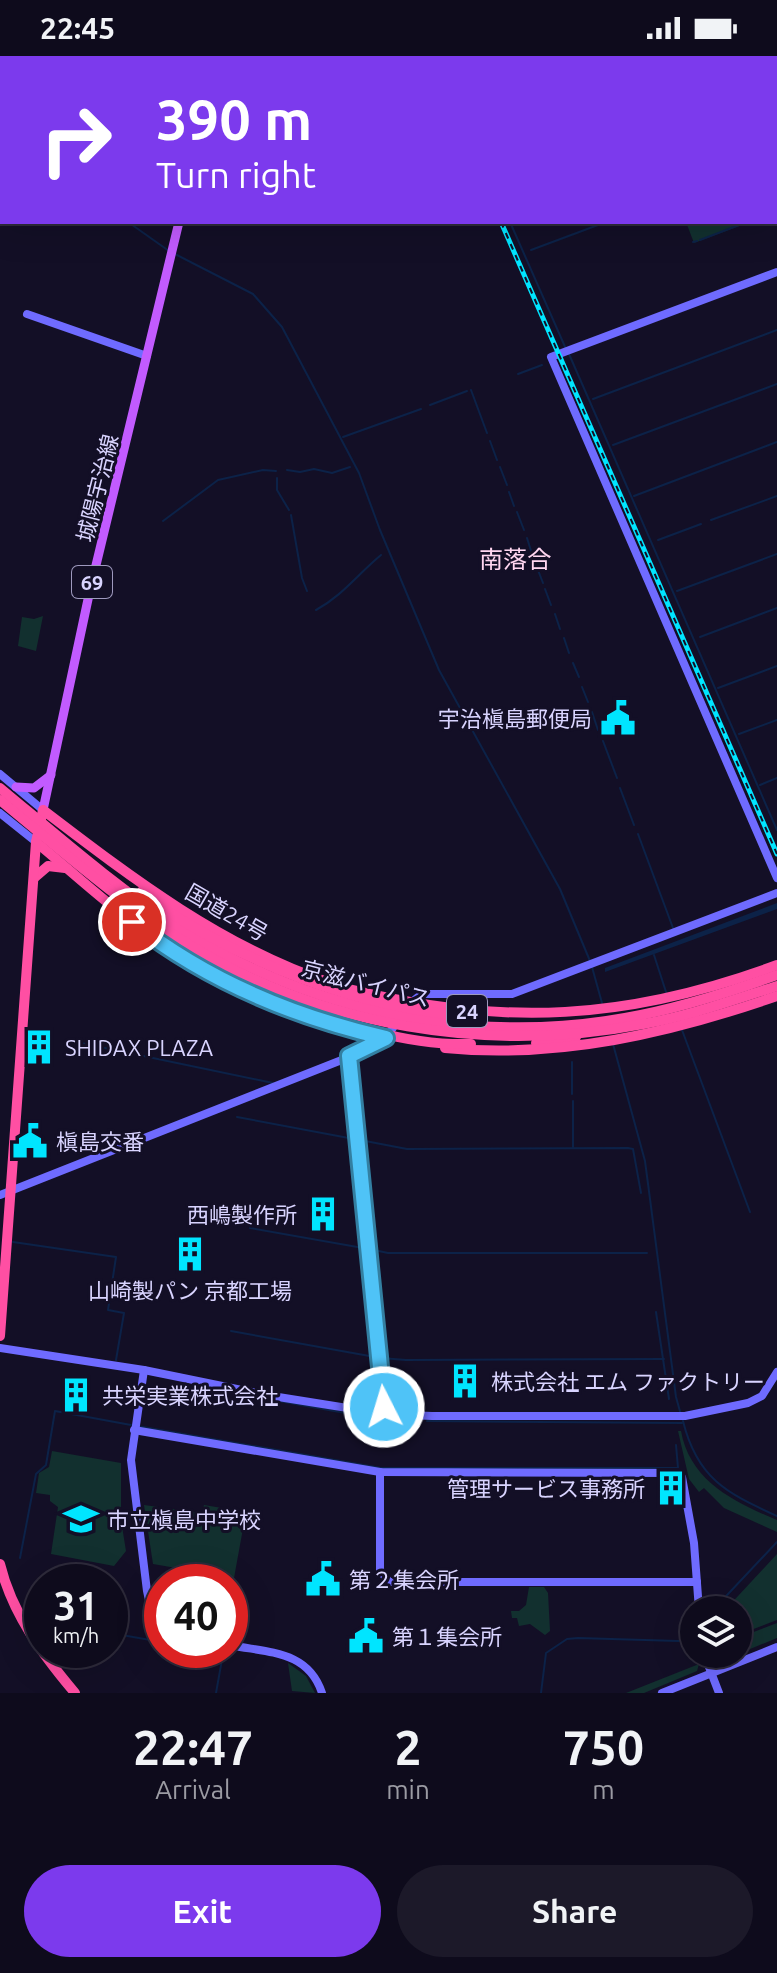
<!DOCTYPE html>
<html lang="en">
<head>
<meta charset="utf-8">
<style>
	body { margin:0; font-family:Ubuntu,"Noto Sans JP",sans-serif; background:#1c1929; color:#f1f3f6; height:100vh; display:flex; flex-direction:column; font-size:30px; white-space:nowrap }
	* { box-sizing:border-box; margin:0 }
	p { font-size:26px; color:#9b9ba3 }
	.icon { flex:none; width:44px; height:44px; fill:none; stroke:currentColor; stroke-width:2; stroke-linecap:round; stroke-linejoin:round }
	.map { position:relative; height:1637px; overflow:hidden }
	.panel { display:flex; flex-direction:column; background:#0e0b1c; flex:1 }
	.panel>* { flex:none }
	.guide { position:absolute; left:0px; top:0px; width:778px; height:168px; box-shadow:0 8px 32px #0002,0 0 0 2px #2e2b3b; background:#7c3aed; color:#fff; overflow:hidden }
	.tools { position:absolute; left:680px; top:1540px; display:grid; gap:16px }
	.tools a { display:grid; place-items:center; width:72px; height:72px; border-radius:50%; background:#0e0b1c; box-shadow:0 8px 32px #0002,0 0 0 2px #2e2b3b; font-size:40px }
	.speed { position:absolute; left:24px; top:1508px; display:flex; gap:16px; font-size:40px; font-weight:700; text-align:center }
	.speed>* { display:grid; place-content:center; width:104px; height:104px; border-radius:50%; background:#0e0b1c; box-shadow:0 8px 32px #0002,0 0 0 2px #2e2b3b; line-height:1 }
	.speed small { font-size:20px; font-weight:400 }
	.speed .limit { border:12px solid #d22; background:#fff; color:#111 }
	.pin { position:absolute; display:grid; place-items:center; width:68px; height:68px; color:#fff; margin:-34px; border:4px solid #fff; border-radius:50%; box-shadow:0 2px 8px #0007 }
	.me { position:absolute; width:88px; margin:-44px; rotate:355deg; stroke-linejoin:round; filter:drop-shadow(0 0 6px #0008) }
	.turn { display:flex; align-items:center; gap:28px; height:168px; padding:0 24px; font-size:36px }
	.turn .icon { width:104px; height:104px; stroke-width:2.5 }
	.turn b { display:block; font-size:56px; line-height:68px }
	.eta { display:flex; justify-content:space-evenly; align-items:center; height:136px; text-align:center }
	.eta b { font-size:48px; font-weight:600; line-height:56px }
	.primary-button { display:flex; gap:16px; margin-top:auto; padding:16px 24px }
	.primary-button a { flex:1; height:92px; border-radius:48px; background:#7c3aed; color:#fff; font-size:32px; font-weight:600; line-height:92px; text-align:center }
	.primary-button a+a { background:#1c1929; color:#f1f3f6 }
	.status { display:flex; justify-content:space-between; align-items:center; height:56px; padding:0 40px; background:#0e0b1c; direction:ltr }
	.status svg { height:22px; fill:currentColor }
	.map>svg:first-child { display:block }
</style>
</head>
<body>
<div class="status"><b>22:45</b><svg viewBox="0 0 49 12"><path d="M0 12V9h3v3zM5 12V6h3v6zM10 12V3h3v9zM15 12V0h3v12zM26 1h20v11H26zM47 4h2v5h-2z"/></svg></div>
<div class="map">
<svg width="777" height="1637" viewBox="0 0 777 1637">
	<rect width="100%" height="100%" fill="#130f26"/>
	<g fill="#12302f">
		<path d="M686,166h64l-56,21z"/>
		<path d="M43,560l-7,35 -18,-5 4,-29 12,2z"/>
		<path d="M678,1375h3c9,50 53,71 96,89v12l-53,-24 -20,-20 -5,4 -10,-13z"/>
		<path d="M52,1395l69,12v57l5,31 -12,15 -63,-12 7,-47 -8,-6v-6l-14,-2 3,-20 10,-6z"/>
		<path d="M144,1449l58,8 2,-8 42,7 -12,66 -81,-14z"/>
		<path d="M777,1498v66l-39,15v-25h-13z"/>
		<path d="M529,1531h15l4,6 2,38 -5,4 -15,-11 -11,2 -2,-8h-5l-1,-7h8l7,-6z"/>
		<path d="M777,1567v15l-39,16v-16z"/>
		<path d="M288,1607l18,13 9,17 -23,-2z"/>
		<path d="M699,1608l-2,7 -53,22h-18z"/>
	</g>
	<path fill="#0c2248" d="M777,847v6l-172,63v-4z"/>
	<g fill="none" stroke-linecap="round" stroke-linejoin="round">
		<g stroke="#0c2248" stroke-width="2">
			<path d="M438,0v2"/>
			<path d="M33,2v-2"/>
			<path d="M450,2l5,-2"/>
			<path d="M746,2l5,-2"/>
			<path d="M0,38l2,1"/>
			<path d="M776,155h1"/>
			<path d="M128,166l41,29"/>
			<path d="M510,166l56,127"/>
			<path d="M700,184l47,-18"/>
			<path d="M693,186l4,-1"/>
			<path d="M531,194l75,-28"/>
			<path d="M175,198l78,40 29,33 77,146 21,57 59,140 121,219 30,72"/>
			<path d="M569,298l208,476"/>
			<path d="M518,318l24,-9"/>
			<path d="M471,334l16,43"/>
			<path d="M593,343l184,-69"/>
			<path d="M430,349l37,-14"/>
			<path d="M343,381l78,-28"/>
			<path d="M490,385l7,19"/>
			<path d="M613,389l164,-61"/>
			<path d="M500,411l7,18"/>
			<path d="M287,414l13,2 14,-3 18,4 18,-6"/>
			<path d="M277,422v12l12,20"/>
			<path d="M509,436l5,14"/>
			<path d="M634,440l143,-54"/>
			<path d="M517,456l7,18"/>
			<path d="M291,459l11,63 5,13"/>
			<path d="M711,464l66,-24"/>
			<path d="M163,465l55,-41 45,-10 13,1"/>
			<path d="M527,482l6,19"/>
			<path d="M658,484l43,-16"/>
			<path d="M536,509l7,18"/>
			<path d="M545,533l6,16"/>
			<path d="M677,535l100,-37"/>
			<path d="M316,554c26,-14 42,-36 65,-55"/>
			<path d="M555,558l5,15"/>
			<path d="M700,581l77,-29"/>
			<path d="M564,582l5,15"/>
			<path d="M573,607l6,14"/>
			<path d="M582,631l6,15"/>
			<path d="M718,632l59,-22"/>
			<path d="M592,656l6,18"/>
			<path d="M739,678l38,-14"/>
			<path d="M603,685l14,37"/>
			<path d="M760,729l17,-7"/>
			<path d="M620,732l14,37"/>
			<path d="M638,778l35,94"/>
			<path d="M654,899l13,40"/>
			<path d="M592,911l10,36"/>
			<path d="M682,974l68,182"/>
			<path d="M81,987l192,40"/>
			<path d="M613,988l32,117 31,236 5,18"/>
			<path d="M572,1038v-32"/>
			<path d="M573,1045v47"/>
			<path d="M237,1061l117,22"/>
			<path d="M360,1084l47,9 221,-1 5,1 8,44"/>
			<path d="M250,1172l113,20"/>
			<path d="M13,1186l103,15 -8,53 16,3 -8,47"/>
			<path d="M374,1194l14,3h259"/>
			<path d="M656,1256l13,87"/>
			<path d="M231,1275l144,26"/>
			<path d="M381,1302l25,2 258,-1"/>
			<path d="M279,1345l83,15"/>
			<path d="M427,1365l255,2"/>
			<path d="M683,1365c14,57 43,72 94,95"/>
			<path d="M137,1370l244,42h297l-2,-23"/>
			<path d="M20,1502l16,-84 10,-9 9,-54 76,14"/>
			<path d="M713,1554l64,-68"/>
			<path d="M35,1564l7,2"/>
			<path d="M110,1577l52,9"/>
			<path d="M205,1594l18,4 -7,39"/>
			<path d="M541,1637l5,-40 21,-14 11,-1 100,3 11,-2 5,-7"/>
		</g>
		<g stroke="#6f6bff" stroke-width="8">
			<path d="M777,216l-226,85 226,521"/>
			<path d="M27,258l120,42"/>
			<path d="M0,718l43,36"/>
			<path d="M0,757l36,29"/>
			<path d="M408,949l14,-11h90l265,-101"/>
			<path d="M349,1000l36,358"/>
			<path d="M0,1139l367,-145 19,-12 13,-19"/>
			<path d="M0,1292l144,22 128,26 113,18 47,2h253l63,-13 14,-7 15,-24"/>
			<path d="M144,1314l-13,90 16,131 3,14 12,17"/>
			<path d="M134,1374l246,42 297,1 5,4 12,66 5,67"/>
			<path d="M380,1416v98l9,12h308"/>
			<path d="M230,1589c38,8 78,5 92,48"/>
			<path d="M704,1598l15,39"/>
			<path d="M662,1637l115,-46"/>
		</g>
		<g stroke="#c25bff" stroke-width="9">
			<path d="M218,2l1,-2"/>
			<path d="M16,731l18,1 17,-13"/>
			<path d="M43,754l47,-220 89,-368"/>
		</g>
		<g stroke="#ff4fa3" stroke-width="10">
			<path d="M36,786c37,31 72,63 110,91 62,45 131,76 205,97"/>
			<path d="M34,822l14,-12 17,2"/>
			<path d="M142,835l25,20"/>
			<path d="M182,894l89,45"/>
			<path d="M349,933c155,38 279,31 428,-24"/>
			<path d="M536,987l40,-6"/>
			<path d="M445,992c115,11 225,-15 332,-52"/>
			<path d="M0,1280l36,-494 7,-32c89,68 179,137 287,173"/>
			<path d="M0,1508c12,50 43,91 75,129"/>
		</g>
		<g stroke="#00e5ff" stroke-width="5">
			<g id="rail">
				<path d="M428,0l1,2"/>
				<path d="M501,166l276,632"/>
			</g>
		</g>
		<use href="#rail" stroke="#130f26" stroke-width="2" stroke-dasharray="6" stroke-linecap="butt"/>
		<g stroke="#ff4fa3" stroke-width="10">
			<path d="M0,732c59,49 117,100 182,142 130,82 291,115 443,88 52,-9 102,-25 152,-43"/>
			<path d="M0,744c61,50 120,103 188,144 134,83 300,110 455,80 46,-8 90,-24 134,-38"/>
			<path d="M167,855c91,58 188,94 295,105"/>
			<path d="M280,943c60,24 125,47 191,45"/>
		</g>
	</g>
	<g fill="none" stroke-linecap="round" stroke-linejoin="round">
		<g stroke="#337fa1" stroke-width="20">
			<path id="route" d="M132,866c75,59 162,95 254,116l-37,18 35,351"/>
		</g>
		<use href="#route" stroke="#4fc3f7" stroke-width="14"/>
	</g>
	<defs>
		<g id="civic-bare" transform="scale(2.76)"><path d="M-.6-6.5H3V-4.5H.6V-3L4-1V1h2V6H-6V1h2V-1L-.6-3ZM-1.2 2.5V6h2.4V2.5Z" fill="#00e5ff" stroke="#130f26" stroke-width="2.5" paint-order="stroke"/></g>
		<g id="building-bare" transform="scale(2.76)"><path d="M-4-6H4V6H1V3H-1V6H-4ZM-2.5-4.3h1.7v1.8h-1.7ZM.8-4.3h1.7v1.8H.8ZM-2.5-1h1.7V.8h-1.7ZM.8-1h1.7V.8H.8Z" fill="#00e5ff" stroke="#130f26" stroke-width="2.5" paint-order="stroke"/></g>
		<g id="school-bare" transform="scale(2.76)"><path d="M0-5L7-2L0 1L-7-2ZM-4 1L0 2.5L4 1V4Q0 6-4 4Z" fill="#00e5ff" stroke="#130f26" stroke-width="2.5" paint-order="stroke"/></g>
	</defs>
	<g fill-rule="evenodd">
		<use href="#civic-bare" x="618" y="662"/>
		<use href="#building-bare" x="39" y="991"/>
		<use href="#civic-bare" x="30" y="1085"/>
		<use href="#building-bare" x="323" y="1158"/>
		<use href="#building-bare" x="190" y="1198"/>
		<use href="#building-bare" x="465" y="1325"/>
		<use href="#building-bare" x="76" y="1339"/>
		<use href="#building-bare" x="671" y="1432"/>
		<use href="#school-bare" x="81" y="1463"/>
		<use href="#civic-bare" x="323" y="1523"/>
		<use href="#civic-bare" x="366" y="1580"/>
	</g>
	<g text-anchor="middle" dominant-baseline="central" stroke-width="6" stroke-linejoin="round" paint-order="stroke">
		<g fill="#130f26" stroke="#9e99be" stroke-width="2">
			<rect x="72" y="510" width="40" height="32" rx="6"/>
			<rect x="447" y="939" width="40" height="32" rx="6"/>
		</g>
		<g font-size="20" font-weight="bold" fill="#d9d4ff">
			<text x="92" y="526">69</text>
			<text x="467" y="955">24</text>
		</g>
		<g font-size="22" fill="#d9d4ff" stroke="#130f26">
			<text transform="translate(97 432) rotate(-76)">城陽宇治線</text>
			<text transform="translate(227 856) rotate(30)">国道24号</text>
			<text transform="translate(366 927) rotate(14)">京滋バイパス</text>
		</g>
		<g font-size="22" fill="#d9d4ff" stroke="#130f26" text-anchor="start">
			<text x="592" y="662" text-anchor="end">宇治槇島郵便局</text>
			<text x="65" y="991">SHIDAX PLAZA</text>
			<text x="56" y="1085">槇島交番</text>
			<text x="297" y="1158" text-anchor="end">西嶋製作所</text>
			<text x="190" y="1234" text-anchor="middle">山崎製パン 京都工場</text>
			<text x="491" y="1325">株式会社 エム ファクトリー</text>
			<text x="102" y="1339">共栄実業株式会社</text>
			<text x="645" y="1432" text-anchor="end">管理サービス事務所</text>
			<text x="107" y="1463">市立槇島中学校</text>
			<text x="349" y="1523">第２集会所</text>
			<text x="392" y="1580">第１集会所</text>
		</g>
		<g font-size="24" fill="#ffd6f0" stroke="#130f26">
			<text x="515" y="503">南落合</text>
		</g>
	</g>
</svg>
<div class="tools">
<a><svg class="icon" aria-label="layers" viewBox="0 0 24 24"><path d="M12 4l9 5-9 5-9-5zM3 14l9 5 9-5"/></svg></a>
</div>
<div class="speed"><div>31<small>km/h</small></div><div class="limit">40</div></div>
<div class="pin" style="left:132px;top:866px;background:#d93025"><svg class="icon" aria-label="arrive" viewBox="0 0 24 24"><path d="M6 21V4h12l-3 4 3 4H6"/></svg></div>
<svg class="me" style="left:384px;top:1351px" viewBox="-20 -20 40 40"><circle r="17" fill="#4fc3f7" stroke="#fff" stroke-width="3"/><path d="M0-11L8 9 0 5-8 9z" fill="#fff"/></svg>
<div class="guide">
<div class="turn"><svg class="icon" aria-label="right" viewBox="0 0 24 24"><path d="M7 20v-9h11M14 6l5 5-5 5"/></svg><div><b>390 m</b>Turn right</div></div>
</div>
</div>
<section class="panel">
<div class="eta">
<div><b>22:47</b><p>Arrival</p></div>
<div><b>2</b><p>min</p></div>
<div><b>750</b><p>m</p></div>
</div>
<div class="primary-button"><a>Exit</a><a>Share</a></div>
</section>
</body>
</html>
